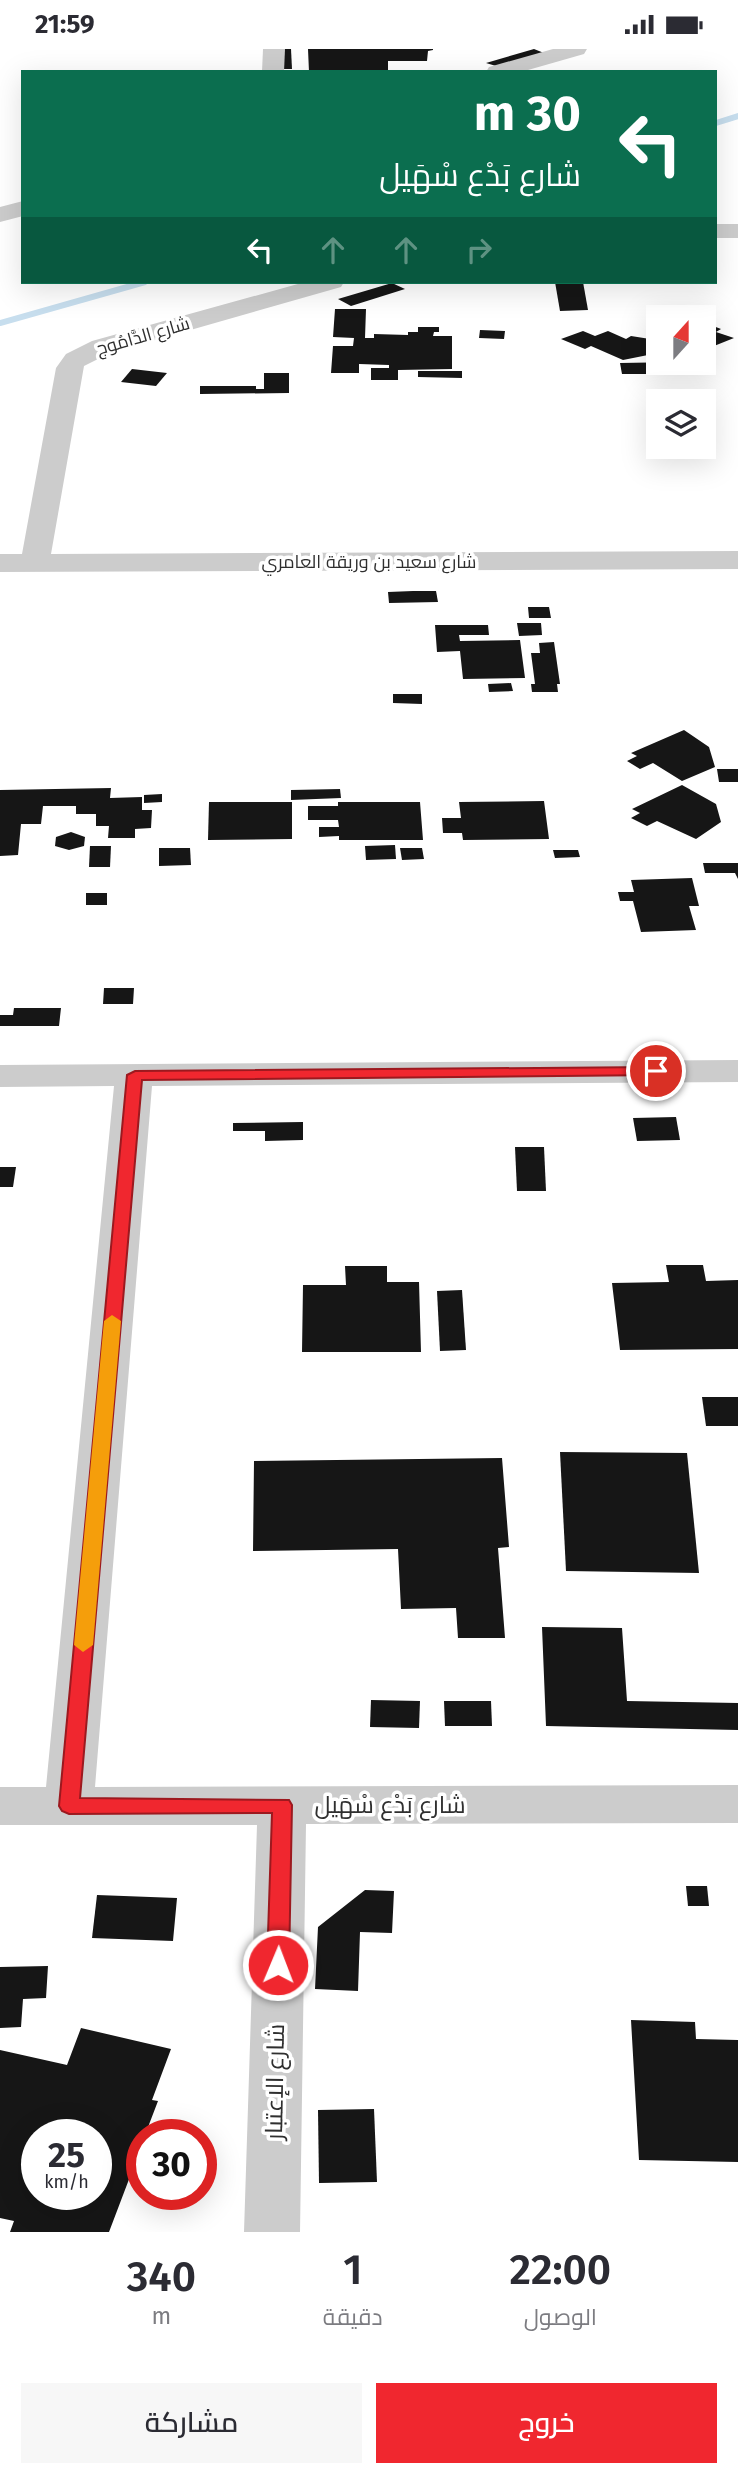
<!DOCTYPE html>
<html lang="ar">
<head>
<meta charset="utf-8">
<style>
	body { margin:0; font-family:"Fira Sans",Cairo,sans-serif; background:#f7f7f7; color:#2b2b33; direction:rtl; height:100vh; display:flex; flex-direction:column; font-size:26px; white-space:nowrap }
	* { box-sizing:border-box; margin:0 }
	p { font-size:23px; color:#7c7c81 }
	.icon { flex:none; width:38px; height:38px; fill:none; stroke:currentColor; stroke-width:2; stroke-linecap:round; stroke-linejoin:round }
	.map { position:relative; height:2183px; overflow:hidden; direction:ltr }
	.panel { display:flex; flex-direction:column; background:#fff; flex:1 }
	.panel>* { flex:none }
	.banner { position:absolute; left:21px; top:21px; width:696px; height:214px; border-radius:0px; box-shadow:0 7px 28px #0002; direction:rtl; background:#0b6e4f; color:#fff; overflow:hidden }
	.needle { width:46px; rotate:21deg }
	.buttons { position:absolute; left:646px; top:256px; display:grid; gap:14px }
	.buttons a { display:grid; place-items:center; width:70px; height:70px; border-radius:0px; background:#fff; box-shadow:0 7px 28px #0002; font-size:35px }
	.speed { position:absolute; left:21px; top:2070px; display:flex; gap:14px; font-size:35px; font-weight:700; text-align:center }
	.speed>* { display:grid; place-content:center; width:91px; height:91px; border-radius:50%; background:#fff; box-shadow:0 7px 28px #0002; line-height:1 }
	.speed small { font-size:18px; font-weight:400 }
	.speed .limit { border:10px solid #d22; background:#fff; color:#111 }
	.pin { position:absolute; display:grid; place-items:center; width:60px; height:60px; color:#fff; margin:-30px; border:4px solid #fff; border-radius:50%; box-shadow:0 2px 7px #0007 }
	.me { position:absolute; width:77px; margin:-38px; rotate:1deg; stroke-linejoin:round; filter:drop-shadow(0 0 5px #0008) }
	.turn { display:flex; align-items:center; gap:24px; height:147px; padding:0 21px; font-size:32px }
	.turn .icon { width:91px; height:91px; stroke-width:2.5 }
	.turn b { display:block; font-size:49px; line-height:60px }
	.lanes { display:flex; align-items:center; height:66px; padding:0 21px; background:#0003; justify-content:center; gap:35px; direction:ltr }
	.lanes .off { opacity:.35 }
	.eta { display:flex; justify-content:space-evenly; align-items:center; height:119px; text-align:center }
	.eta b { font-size:42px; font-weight:600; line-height:49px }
	.action { display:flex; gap:14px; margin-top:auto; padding:14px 21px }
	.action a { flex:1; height:80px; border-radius:0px; background:#f0272f; color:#fff; font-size:28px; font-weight:600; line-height:80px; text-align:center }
	.action a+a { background:#f7f7f7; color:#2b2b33 }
	.status { display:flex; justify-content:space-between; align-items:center; height:49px; padding:0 35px; background:#fff; direction:ltr }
	.status svg { height:19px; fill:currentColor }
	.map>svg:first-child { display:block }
</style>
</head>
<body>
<div class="status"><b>21:59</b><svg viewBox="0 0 49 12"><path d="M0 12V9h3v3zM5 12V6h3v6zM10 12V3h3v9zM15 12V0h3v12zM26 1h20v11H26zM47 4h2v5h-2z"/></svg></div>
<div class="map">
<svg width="738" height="2183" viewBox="0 0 738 2183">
	<rect width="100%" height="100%" fill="#fff"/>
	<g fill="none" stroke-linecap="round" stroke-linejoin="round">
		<g stroke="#c7deee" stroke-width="6">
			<path d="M716,74l22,-7"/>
			<path d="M0,274l145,-41"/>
		</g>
	</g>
	<g fill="#161616" fill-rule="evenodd">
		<path d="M278,0h13l1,20h-13z"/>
		<path d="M308,0h125v1l-5,1 -1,10h-39v11h-79z"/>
		<path d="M534,0l10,4 -48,13 -10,-3z"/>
		<path d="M555,233h28l5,28 -28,1z"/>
		<path d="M392,234l13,6 -54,17 -13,-7z"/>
		<path d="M335,260h31l-1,29h9v-4l34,1v-3h10v-5h21v5h-5l-1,4h19v33l-54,1v10h-27v-12h18v-3l-30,-1v9h-28l2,-27h20l1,-8 -21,-1z"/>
		<path d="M708,275l13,5 -5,3 18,6 -30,12v-24z"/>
		<path d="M480,281l25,1 -1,8 -25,-1z"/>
		<path d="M583,282l12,5 13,-5 18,8 5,-3 19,3 8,-4v18l-35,7 -32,-14 -6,3 -24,-10z"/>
		<path d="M679,313l3,12h-60l-2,-11z"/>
		<path d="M132,320l35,4 -11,13 -35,-4z"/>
		<path d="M418,322h44v7l-44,-1z"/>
		<path d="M264,324h25v20l-89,1v-8h56v3h8z"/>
		<path d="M413,542h23l2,11 -49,1 -1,-11z"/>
		<path d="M528,558h21l2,11h-22z"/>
		<path d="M517,574h24l1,12 -23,1z"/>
		<path d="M435,576h53l1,10h-30l1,6 60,-1 5,38 -62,1 -3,-28 -23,1z"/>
		<path d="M554,593l6,42h-3l1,8h-26l-1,-8h4l-4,-31h9l-1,-10z"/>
		<path d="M511,634l2,8 -24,1 -1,-8z"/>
		<path d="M393,645h29v10l-29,-1z"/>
		<path d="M684,681l25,17 6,20 -33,14 -29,-18 -13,6 -13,-8 10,-5 -6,-3z"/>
		<path d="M717,720h21v13h-19z"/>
		<path d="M682,736l34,19 5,18 -25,17 -39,-18 -10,5 -16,-8 9,-5 -8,-4z"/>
		<path d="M111,739l-1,10 32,-1v13h10l-1,18 -16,1v9h-27l1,-12h-13v-12h-20v-8h-33l-2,18h-20l-3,31 -18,1v-66z"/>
		<path d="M340,740l1,9 -50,2v-10z"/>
		<path d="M162,745v8l-18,1v-8z"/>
		<path d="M544,752l5,38 -86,1 -1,-7h-19l-1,-15h19l-2,-16z"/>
		<path d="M209,753h83v37l-84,1z"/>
		<path d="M338,753h82l3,38h-84v-4l-20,1v-10h20l-1,-7h-30v-14h30z"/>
		<path d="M71,783l14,5 -1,9 -15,4 -14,-4 1,-9z"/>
		<path d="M395,796l1,14 -30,1 -1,-14z"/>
		<path d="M90,797h21l-1,21h-21z"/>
		<path d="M159,799h31l1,17 -32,1z"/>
		<path d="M400,799h22l2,11 -22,1z"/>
		<path d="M553,801h25l2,7 -25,1z"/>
		<path d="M703,814h35v16l-3,-6h-30z"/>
		<path d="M692,829l7,28h-10l7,24 -55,2 -8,-31h-13l-2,-9h16l-3,-12z"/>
		<rect x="86" y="844" width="21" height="12"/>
		<path d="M104,939h30l-1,16h-30z"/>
		<path d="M14,959h47l-2,18h-59v-11h13z"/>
		<path d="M676,1068l4,23 -43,1 -4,-23z"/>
		<path d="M303,1073v18l-38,1v-10h-32v-8z"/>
		<path d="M515,1098h29l2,44h-29z"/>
		<path d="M0,1118h16l-3,20h-13z"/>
		<path d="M666,1216h37l3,16 32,-1v69l-118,1 -8,-67 57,-1z"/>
		<path d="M345,1217h42v16h32l2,70h-119l1,-67h43z"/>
		<path d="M462,1241l4,60 -26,1 -3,-60z"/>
		<path d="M702,1348h36v29h-32z"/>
		<path d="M560,1403l127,1 12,120 -133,-2z"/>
		<path d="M502,1409l7,89 -11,1 7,90h-47l-2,-30 -55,1 -3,-60 -145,2 1,-90z"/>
		<path d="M542,1578l80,1 5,73 111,2v27l-192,-4z"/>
		<path d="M371,1651l49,1 -1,27 -49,-1z"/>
		<path d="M444,1652h47l1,25h-47z"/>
		<path d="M686,1837h21l2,20h-21z"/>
		<path d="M365,1841l29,1 -2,42 -32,-1 -2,59 -43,-2 3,-62z"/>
		<path d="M97,1846l80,3 -4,43 -81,-3z"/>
		<path d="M48,1917l-2,32 -23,1 -2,28 -21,1v-61z"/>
		<path d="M631,1971l64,2 1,17 42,1v122l-99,-2z"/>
		<path d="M81,1979l90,21 -19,51 6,1 -13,34h-3v10l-33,87h-99l4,-11 -14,-3v-168l67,15zM37,2086h59v60h-59z"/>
		<path d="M374,2060l3,73 -58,1 -1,-73z"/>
	</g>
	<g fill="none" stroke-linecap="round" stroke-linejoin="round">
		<g fill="#ccc" fill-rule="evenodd">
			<path d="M263,0h22l-1,23h-22z"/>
			<path d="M553,0h34l-3,5 -63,18h-35l3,-5z"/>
			<path d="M23,152v15l-23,6v-15z"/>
			<rect x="716" y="175" width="22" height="14"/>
			<path d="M305,233h39l-3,5 -231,66 -26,13 -33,188 687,-3v18l-738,3v-18h22l34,-186 10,-14 26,-13z"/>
			<path d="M738,1011v22l-586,4 -57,701 643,-2v38l-432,1 -6,408h-56l13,-407h-257v-38h46l68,-701 -114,1v-22z"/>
		</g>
	</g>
	<path fill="#f0272f" stroke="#9c191f" stroke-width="2" d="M656,1018l7,4 -2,4 -519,5 -62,718 209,2 3,5 -3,160 -3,7 -8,2 -7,-2 -4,-7 5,-152 -203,1 -7,-3 -3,-5 68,-731 8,-4z"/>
	<path fill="#f59e0b" d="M112,1266l9,6 -28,324 -10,7 -9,-7 30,-324z"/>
	<g text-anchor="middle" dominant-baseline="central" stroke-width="7" stroke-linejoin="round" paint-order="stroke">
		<g font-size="18" fill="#2f2f2f" stroke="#fff">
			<text transform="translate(143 287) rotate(-16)">شارع الدَّامُوج</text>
			<text x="369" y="513">شارع سعيد بن وريقة العامري</text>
		</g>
		<g font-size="24" fill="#2f2f2f" stroke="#fff">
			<text x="390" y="1756">شارع بَدْع سْهَيل</text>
			<text transform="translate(275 2033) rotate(-89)">شارع الإعتبار</text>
		</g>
	</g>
</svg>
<div class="buttons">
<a><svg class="needle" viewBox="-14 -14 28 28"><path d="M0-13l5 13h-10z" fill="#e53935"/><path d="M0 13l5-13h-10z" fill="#7c7c81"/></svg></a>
<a><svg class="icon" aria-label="layers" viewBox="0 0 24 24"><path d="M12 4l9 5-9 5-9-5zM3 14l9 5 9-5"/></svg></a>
</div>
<div class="speed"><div>25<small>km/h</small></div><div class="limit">30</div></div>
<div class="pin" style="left:656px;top:1022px;background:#d93025"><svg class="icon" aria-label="arrive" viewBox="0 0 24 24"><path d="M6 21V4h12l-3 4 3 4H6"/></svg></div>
<svg class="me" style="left:278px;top:1916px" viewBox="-20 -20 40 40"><circle r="17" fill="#f0272f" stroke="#fff" stroke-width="3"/><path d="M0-11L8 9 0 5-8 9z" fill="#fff"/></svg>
<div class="banner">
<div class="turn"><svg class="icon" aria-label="left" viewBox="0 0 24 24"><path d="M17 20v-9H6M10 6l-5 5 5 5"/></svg><div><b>30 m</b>شارع بَدْع سْهَيل</div></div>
<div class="lanes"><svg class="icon" aria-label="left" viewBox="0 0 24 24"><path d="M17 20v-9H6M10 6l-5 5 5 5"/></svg><svg class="icon off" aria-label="ahead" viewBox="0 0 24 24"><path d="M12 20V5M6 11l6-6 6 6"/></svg><svg class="icon off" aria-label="ahead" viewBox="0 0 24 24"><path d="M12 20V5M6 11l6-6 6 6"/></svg><svg class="icon off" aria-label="right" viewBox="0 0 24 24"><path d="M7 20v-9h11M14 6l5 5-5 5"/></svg></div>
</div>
</div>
<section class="panel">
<div class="eta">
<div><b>22:00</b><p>الوصول</p></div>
<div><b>1</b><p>دقيقة</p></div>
<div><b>340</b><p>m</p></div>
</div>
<div class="action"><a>خروج</a><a>مشاركة</a></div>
</section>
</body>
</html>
